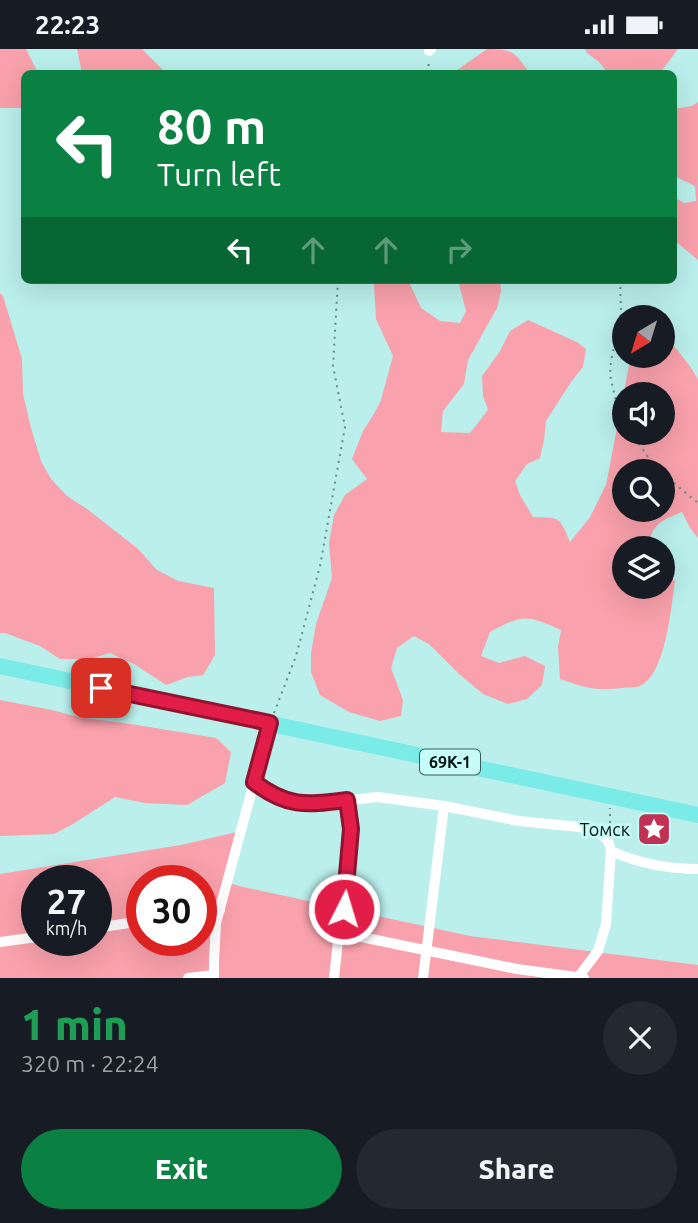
<!DOCTYPE html>
<html lang="en">
<head>
<meta charset="utf-8">
<style>
	body { margin:0; font-family:Ubuntu,sans-serif; background:#242831; color:#f1f3f6; height:100vh; display:flex; flex-direction:column; font-size:26px; white-space:nowrap }
	* { box-sizing:border-box; margin:0 }
	p { font-size:23px; color:#9ea1a6 }
	.icon { flex:none; width:38px; height:38px; fill:none; stroke:currentColor; stroke-width:2; stroke-linecap:round; stroke-linejoin:round }
	.map { position:relative; height:929px; overflow:hidden }
	.drawer { display:flex; flex-direction:column; background:#171b24; flex:1 }
	.drawer>* { flex:none }
	.banner { position:absolute; left:21px; top:21px; width:656px; height:214px; border-radius:10px; box-shadow:0 7px 28px #0002; background:#0b8043; color:#fff; overflow:hidden }
	.needle { width:46px; rotate:218deg }
	.controls { position:absolute; left:612px; top:256px; display:grid; gap:14px }
	.controls a { display:grid; place-items:center; width:63px; height:63px; border-radius:50%; background:#171b24; box-shadow:0 7px 28px #0002; font-size:35px }
	.speed { position:absolute; left:21px; top:816px; display:flex; gap:14px; font-size:35px; font-weight:700; text-align:center }
	.speed>* { display:grid; place-content:center; width:91px; height:91px; border-radius:50%; background:#171b24; box-shadow:0 7px 28px #0002; line-height:1 }
	.speed small { font-size:18px; font-weight:400 }
	.speed .limit { border:10px solid #d22; background:#fff; color:#111 }
	.pin { position:absolute; display:grid; place-items:center; width:60px; height:60px; color:#fff; margin:-30px; border-radius:14px; box-shadow:0 4px 10px #0006 }
	.me { position:absolute; width:77px; margin:-38px; rotate:5deg; stroke-linejoin:round; filter:drop-shadow(0 0 5px #0008) }
	.turn { display:flex; align-items:center; gap:24px; height:147px; padding:0 21px; font-size:32px }
	.turn .icon { width:91px; height:91px; stroke-width:2.5 }
	.turn b { display:block; font-size:49px; line-height:60px }
	.lanes { display:flex; align-items:center; height:66px; padding:0 21px; background:#0003; justify-content:center; gap:35px; direction:ltr }
	.lanes .off { opacity:.35 }
	.round { display:grid; place-items:center; flex:none; width:74px; height:74px; border-radius:37px; background:#242831 }
	.headline { display:flex; align-items:center; justify-content:space-between; height:119px; padding:0 21px }
	h1 { font-size:42px; font-weight:800; line-height:52px; color:#1e9e55 }
	.primary-button { display:flex; gap:14px; margin-top:auto; padding:14px 21px }
	.primary-button a { flex:1; height:80px; border-radius:42px; background:#0b8043; color:#fff; font-size:28px; font-weight:800; line-height:80px; text-align:center }
	.primary-button a+a { background:#242831; color:#f1f3f6 }
	.status { display:flex; justify-content:space-between; align-items:center; height:49px; padding:0 35px; background:#171b24; direction:ltr }
	.status svg { height:19px; fill:currentColor }
	.map>svg:first-child { display:block }
</style>
</head>
<body>
<div class="status"><b>22:23</b><svg viewBox="0 0 49 12"><path d="M0 12V9h3v3zM5 12V6h3v6zM10 12V3h3v9zM15 12V0h3v12zM26 1h20v11H26zM47 4h2v5h-2z"/></svg></div>
<div class="map">
<svg width="698" height="929" viewBox="0 0 698 929">
	<rect width="100%" height="100%" fill="#baefec"/>
	<g fill="#f9a1ac" fill-rule="evenodd">
		<path d="M0,0h26l12,24h-14v35h-24z"/>
		<path d="M77,0h65l20,20 7,4h-87z"/>
		<path d="M487,0c28,0 27,4 43,24h-77z"/>
		<path d="M585,0h93l-18,24h-52l-9,-11 -12,-9z"/>
		<path d="M698,53v158l-24,-20v-43l10,6 12,-2 -1,-15 -21,-10v-67l18,-3z"/>
		<path d="M371,231h37l13,28 19,13 20,2 6,-12 -8,-31h42l1,11 -4,17 -29,52 -4,24 -21,27 -2,21 29,1 18,-23 -5,-14 -1,-20 18,-25 10,-20 18,-11 49,22 9,7 -3,18 -12,15 -25,39 -2,19 -4,18 -13,6 -12,17 5,14 13,22c28,1 26,-1 37,25l20,-25 16,-32 25,-130h32v-24l3,1c8,18 24,30 32,48v158l-8,-10 -8,-16c-21,9 -30,11 -34,36h-23v38h38v-16l12,11c-4,26 -9,93 -35,105 -5,2 -12,1 -17,2 -28,3 -37,0 -63,-9l-2,-32 3,-17c-34,-15 -38,-16 -71,2l-9,24 18,7 26,-7 20,10 -3,19 -15,14 -19,5 -25,-10 -24,-20 -30,-30 -15,-8 -17,12 -6,20 12,32 -2,16 -21,5 -31,-9 -29,-17 -9,-23v-19l5,-29 16,-46 -3,-35 5,-28 11,-20 22,-16 -15,-20 11,-28 11,-17 7,-14 12,-44 -17,-37 -2,-35zM625,345h38v38h-38zM625,422h38v38h-38z"/>
		<path d="M0,244l3,3 19,63 1,35 8,34 10,33 10,18 16,17 20,13 50,39 20,22 21,11 36,7 1,67 -12,20 -15,2 -22,8 -32,-21 -24,-11 -21,6h-29l-20,-13 -35,-13h-5z"/>
		<path d="M0,651l52,10 26,7 53,7 85,14 15,14 -6,31 -38,22 -42,-2 -30,-6 -42,27 -19,10 -54,2z"/>
		<path d="M241,782l-12,52 14,4 227,49 228,29v13h-698v-104l181,-29zM37,831h59v60h-59zM142,831h59v60h-59z"/>
	</g>
	<g fill="none" stroke-linecap="round" stroke-linejoin="round">
		<g stroke="#678c8a" stroke-width="2" stroke-dasharray="2 5" stroke-linecap="butt">
			<path d="M428,24l1,-14"/>
			<path d="M620,231l1,33 -10,48 -1,14 6,26 9,21"/>
			<path d="M631,383l21,31 8,8"/>
			<path d="M663,425l35,29"/>
			<path d="M274,664l22,-57 24,-90 25,-139 -12,-61 5,-86"/>
			<path d="M610,781v-22"/>
		</g>
		<g stroke="#fff" stroke-width="10">
			<path d="M429,2l2,-2"/>
			<path d="M254,733l15,12 20,8 20,3 68,-8 67,9 75,15 60,6 19,5 10,8 3,11 -5,73 -8,27 -19,25"/>
			<path d="M611,802c27,12 58,18 87,18"/>
			<path d="M201,863l19,-2"/>
			<path d="M96,879l46,-7"/>
			<path d="M342,887l5,-2 170,35 67,9"/>
			<path d="M0,893l37,-5"/>
			<path d="M188,929l26,-3"/>
			<path d="M214,929v-17l2,-38 54,-200"/>
			<path d="M334,929l4,-37 4,-5 9,-107 -4,-29"/>
			<path d="M423,929l21,-172"/>
		</g>
		<path stroke="#7aebe7" stroke-width="16" d="M0,617l698,149"/>
	</g>
	<g fill="none" stroke-linecap="round" stroke-linejoin="round">
		<g stroke="#92132f" stroke-width="18">
			<path id="route" d="M101,639l169,35 -16,59c34,26 52,23 93,18l4,29 -7,80"/>
		</g>
		<use href="#route" stroke="#e11d48" stroke-width="12"/>
	</g>
	<defs>
		<g id="sight-square" transform="scale(1.75)"><rect x="-9" y="-9" width="18" height="18" rx="4" fill="#c13154" stroke="#c7fdf9"/><path d="M0-6L1.8-2.2L6-1.7L2.9 1.2L3.7 5.4L0 3.3L-3.7 5.4L-2.9 1.2L-6-1.7L-1.8-2.2Z" fill="#fff"/></g>
	</defs>
	<g fill-rule="evenodd">
		<use href="#sight-square" x="654" y="780"/>
	</g>
	<g text-anchor="middle" dominant-baseline="central" stroke-width="5" stroke-linejoin="round" paint-order="stroke">
		<rect fill="#c7fdf9" stroke="#3c5857" stroke-width="2" x="420" y="700.5" width="60" height="25" rx="5"/>
		<g font-size="16" font-weight="bold" fill="#011211">
			<text x="450" y="713">69К-1</text>
		</g>
		<g font-size="18" fill="#011211" stroke="#c7fdf9" text-anchor="end">
			<text x="630" y="780">Томск</text>
		</g>
	</g>
</svg>
<div class="controls">
<a><svg class="needle" viewBox="-14 -14 28 28"><path d="M0-13l5 13h-10z" fill="#e53935"/><path d="M0 13l5-13h-10z" fill="#9ea1a6"/></svg></a>
<a><svg class="icon" aria-label="sound" viewBox="0 0 24 24"><path d="M4 9h4l5-4v14l-5-4H4zM17 9q2 3 0 6"/></svg></a>
<a><svg class="icon" aria-label="search" viewBox="0 0 24 24"><circle cx="10" cy="10" r="6"/><path d="M15 15l6 6"/></svg></a>
<a><svg class="icon" aria-label="layers" viewBox="0 0 24 24"><path d="M12 4l9 5-9 5-9-5zM3 14l9 5 9-5"/></svg></a>
</div>
<div class="speed"><div>27<small>km/h</small></div><div class="limit">30</div></div>
<div class="pin" style="left:101px;top:639px;background:#d93025"><svg class="icon" aria-label="arrive" viewBox="0 0 24 24"><path d="M6 21V4h12l-3 4 3 4H6"/></svg></div>
<svg class="me" style="left:344px;top:860px" viewBox="-20 -20 40 40"><circle r="17" fill="#e11d48" stroke="#fff" stroke-width="3"/><path d="M0-11L8 9 0 5-8 9z" fill="#fff"/></svg>
<div class="banner">
<div class="turn"><svg class="icon" aria-label="left" viewBox="0 0 24 24"><path d="M17 20v-9H6M10 6l-5 5 5 5"/></svg><div><b>80 m</b>Turn left</div></div>
<div class="lanes"><svg class="icon" aria-label="left" viewBox="0 0 24 24"><path d="M17 20v-9H6M10 6l-5 5 5 5"/></svg><svg class="icon off" aria-label="ahead" viewBox="0 0 24 24"><path d="M12 20V5M6 11l6-6 6 6"/></svg><svg class="icon off" aria-label="ahead" viewBox="0 0 24 24"><path d="M12 20V5M6 11l6-6 6 6"/></svg><svg class="icon off" aria-label="right" viewBox="0 0 24 24"><path d="M7 20v-9h11M14 6l5 5-5 5"/></svg></div>
</div>
</div>
<section class="drawer">
<div class="headline"><div><h1>1 min</h1><p>320 m · 22:24</p></div><a class="round"><svg class="icon" aria-label="close" viewBox="0 0 24 24"><path d="M6 6l12 12M18 6L6 18"/></svg></a></div>
<div class="primary-button"><a>Exit</a><a>Share</a></div>
</section>
</body>
</html>
